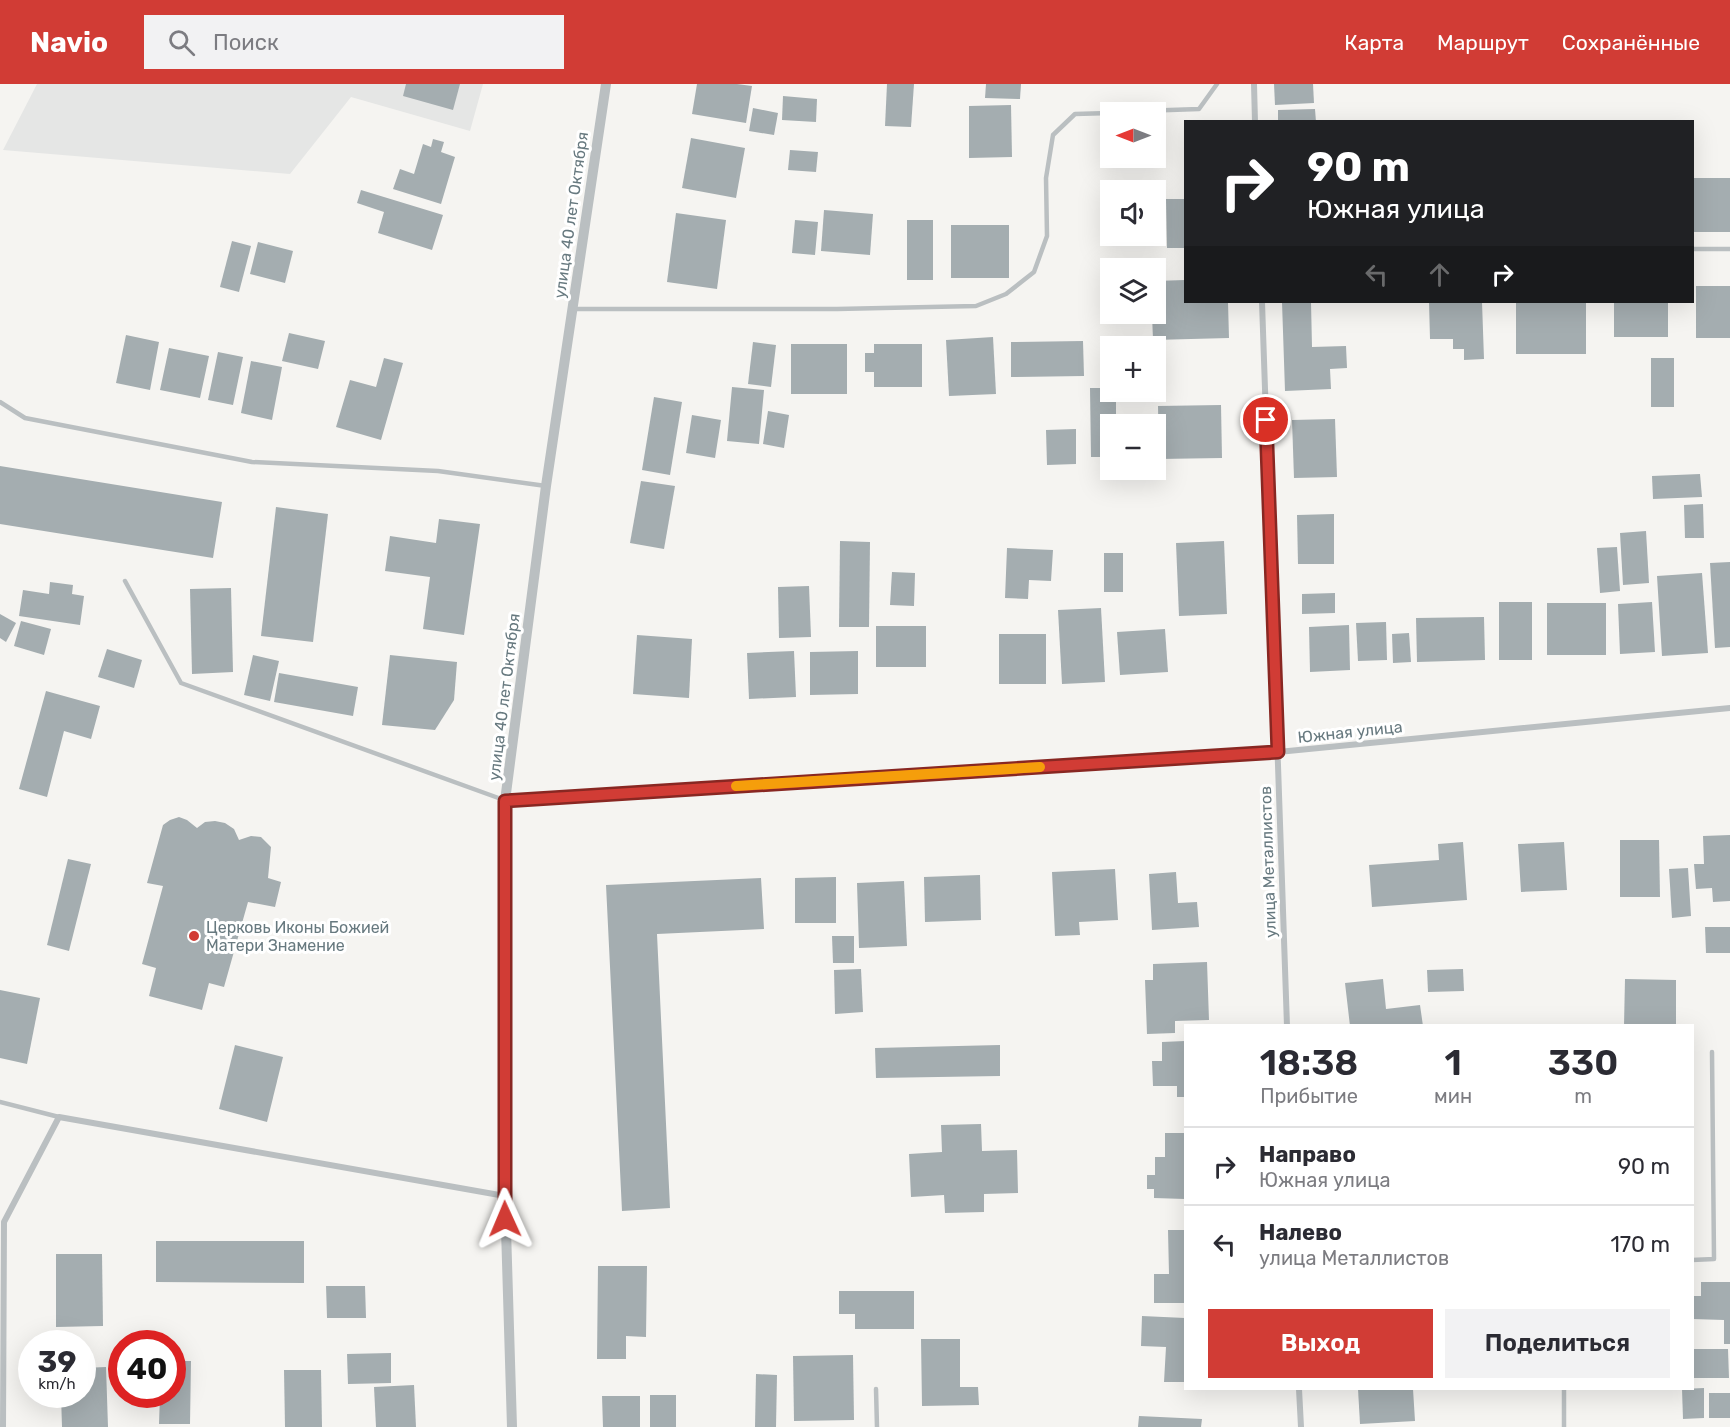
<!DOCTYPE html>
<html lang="ru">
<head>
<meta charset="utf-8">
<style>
	body { margin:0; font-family:Rubik,sans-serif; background:#f2f2f3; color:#2b2b33; height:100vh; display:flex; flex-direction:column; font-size:22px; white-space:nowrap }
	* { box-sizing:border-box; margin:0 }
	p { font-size:20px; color:#7c7c81 }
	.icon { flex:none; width:33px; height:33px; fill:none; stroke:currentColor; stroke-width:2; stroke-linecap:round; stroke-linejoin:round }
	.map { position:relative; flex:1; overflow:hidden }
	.sheet { position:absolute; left:1184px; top:940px; width:510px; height:366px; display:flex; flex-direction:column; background:#fff; border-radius:0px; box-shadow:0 6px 24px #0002 }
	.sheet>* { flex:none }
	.top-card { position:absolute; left:1184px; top:36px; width:510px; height:183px; border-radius:0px; box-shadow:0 6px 24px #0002; background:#202124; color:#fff; overflow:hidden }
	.needle { width:39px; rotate:270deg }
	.fabs { position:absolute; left:1100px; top:18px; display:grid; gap:12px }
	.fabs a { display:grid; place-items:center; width:66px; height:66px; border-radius:0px; background:#fff; box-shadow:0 6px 24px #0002; font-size:30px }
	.speed { position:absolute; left:18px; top:1246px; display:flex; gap:12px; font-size:30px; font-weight:700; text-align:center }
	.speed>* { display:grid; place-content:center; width:78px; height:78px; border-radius:50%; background:#fff; box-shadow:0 6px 24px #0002; line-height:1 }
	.speed small { font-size:15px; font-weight:400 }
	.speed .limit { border:9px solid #d22; background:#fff; color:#111 }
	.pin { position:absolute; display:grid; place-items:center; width:51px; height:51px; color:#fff; margin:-26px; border:3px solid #fff; border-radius:50%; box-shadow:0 2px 6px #0007 }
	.me { position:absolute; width:66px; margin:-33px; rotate:359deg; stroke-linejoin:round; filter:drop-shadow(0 0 4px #0008) }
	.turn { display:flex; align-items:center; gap:21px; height:126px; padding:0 24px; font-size:27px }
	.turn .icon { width:78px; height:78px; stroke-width:2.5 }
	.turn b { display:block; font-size:42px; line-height:51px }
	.lanes { display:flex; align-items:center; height:57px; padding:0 24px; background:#0003; justify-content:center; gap:30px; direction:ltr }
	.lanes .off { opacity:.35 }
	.eta { display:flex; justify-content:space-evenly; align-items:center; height:102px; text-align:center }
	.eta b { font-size:36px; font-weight:600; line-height:42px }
	.cta { display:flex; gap:12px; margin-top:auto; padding:12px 24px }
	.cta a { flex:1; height:69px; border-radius:0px; background:#d13c35; color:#fff; font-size:24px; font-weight:600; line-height:69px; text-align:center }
	.cta a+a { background:#f2f2f3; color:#2b2b33 }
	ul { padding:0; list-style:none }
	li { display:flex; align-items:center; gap:18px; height:78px; padding:0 24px; border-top:2px solid #e1e1e2 }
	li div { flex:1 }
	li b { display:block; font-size:22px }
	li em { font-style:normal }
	header { display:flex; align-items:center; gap:36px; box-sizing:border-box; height:84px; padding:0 30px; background:#d13c35; color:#fff }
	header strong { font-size:28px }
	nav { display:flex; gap:33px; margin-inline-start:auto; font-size:21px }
	.search { width:420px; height:54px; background:#f2f2f3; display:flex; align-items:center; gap:15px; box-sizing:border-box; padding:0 21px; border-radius:0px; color:#7c7c81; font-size:22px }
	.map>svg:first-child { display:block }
</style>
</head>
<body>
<header>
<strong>Navio</strong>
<div class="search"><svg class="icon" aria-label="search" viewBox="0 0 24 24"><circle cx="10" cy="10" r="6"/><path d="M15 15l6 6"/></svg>Поиск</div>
<nav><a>Карта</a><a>Маршрут</a><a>Сохранённые</a></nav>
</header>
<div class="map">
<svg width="1730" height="1343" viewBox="0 0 1730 1343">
	<rect width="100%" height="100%" fill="#f5f4f1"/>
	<path fill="#e5e6e5" d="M37,0h446l-13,47 -119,-34 -61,77 -287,-24z"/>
	<g fill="#a4adb0">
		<path d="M406,0h54l-7,26 -50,-14z"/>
		<path d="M697,0h40l15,2 -6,37 -54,-9z"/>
		<path d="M887,0h27l-3,43 -26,-1z"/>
		<path d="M986,0h35l-1,15 -35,-1z"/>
		<path d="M1274,0h39l1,19 -39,2z"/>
		<path d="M783,12l34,3 -1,23 -34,-2z"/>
		<path d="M1011,21l1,52 -43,1v-52z"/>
		<path d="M753,24l25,5 -4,22 -25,-4z"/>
		<path d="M1315,25l1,13h-38v-12z"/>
		<path d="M691,54l54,10 -9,50 -54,-10z"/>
		<path d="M433,55l11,3 -3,10 14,5 -14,47 -48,-15 7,-20 14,5 9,-30 8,3z"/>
		<path d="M790,66l28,2 -2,20 -28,-2z"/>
		<rect x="1692" y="94" width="38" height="54"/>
		<path d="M361,106l82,25 -11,35 -54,-17 6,-21 -27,-9z"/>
		<path d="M1166,115h19v49h-18z"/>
		<path d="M824,126l49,4 -3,41 -49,-4z"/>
		<path d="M676,129l50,7 -9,69 -50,-7z"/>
		<path d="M795,136l23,2 -3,33 -23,-2z"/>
		<rect x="907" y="136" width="26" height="60"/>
		<rect x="951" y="141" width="58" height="53"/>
		<path d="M232,157l19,5 -12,46 -19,-5z"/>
		<path d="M258,158l35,9 -8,32 -35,-9z"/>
		<path d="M1185,196v22h43l1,36 -76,2 -1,-26h3v-33z"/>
		<rect x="1696" y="202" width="34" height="52"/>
		<path d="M1282,218h29l1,45 34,-1 1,22 -17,1 1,20 -46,2z"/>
		<path d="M1429,218h53l2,57 -20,1v-11h-11v-10h-23z"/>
		<rect x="1516" y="218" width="70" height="52"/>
		<rect x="1614" y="218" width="54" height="35"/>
		<path d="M289,249l36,8 -7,28 -36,-8z"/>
		<path d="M126,251l33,7 -9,48 -34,-7z"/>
		<path d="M993,253l3,57 -47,2 -3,-56z"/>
		<path d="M1083,257l1,35 -73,1v-35z"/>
		<path d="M753,258l23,3 -5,42 -23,-3z"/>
		<rect x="791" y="260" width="56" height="50"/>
		<path d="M874,260h48v43h-48v-15h-9v-19h9z"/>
		<path d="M169,264l40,8 -9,42 -40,-8z"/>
		<path d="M218,268l25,5 -10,48 -25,-5z"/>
		<path d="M384,274l19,5 -22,77 -45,-13 14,-47 26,7z"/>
		<rect x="1651" y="274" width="23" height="49"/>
		<path d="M251,277l31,6 -10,53 -31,-7z"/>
		<path d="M732,303l32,3 -5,54 -32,-3z"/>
		<path d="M1090,304h20v4h6v32h-6v33h-19z"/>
		<path d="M654,313l28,5 -12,73 -28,-5z"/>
		<path d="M1221,321l1,53 -63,1 -1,-53z"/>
		<path d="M768,327l21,4 -5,33 -21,-4z"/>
		<path d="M692,331l29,5 -6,38 -29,-5z"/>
		<path d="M1335,335l2,58 -43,1 -2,-58z"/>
		<path d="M1076,345v35l-29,1 -1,-35z"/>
		<path d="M0,382l222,36 -9,56 -213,-34z"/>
		<path d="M1700,390l2,23 -49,2 -1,-23z"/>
		<path d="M641,397l34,5 -11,63 -34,-6z"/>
		<path d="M1703,420l1,34h-19l-1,-33z"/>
		<path d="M276,423l52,7 -15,128 -52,-6z"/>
		<path d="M1334,430v50h-36l-1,-49z"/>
		<path d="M439,435l41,5 -16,111 -41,-6 7,-52 -45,-6 5,-35 46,7z"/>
		<path d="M1646,447l3,52 -26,2 -3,-52z"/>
		<path d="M840,457l30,1 -1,85h-30z"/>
		<path d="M1224,457l3,73 -48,2 -3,-73z"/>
		<path d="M1617,463l3,44 -20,2 -3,-45z"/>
		<path d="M1007,464l46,2 -2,31 -22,-1 -1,19 -23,-1z"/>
		<rect x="1104" y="469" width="19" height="39"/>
		<path d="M1730,478v85l-15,1 -5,-85z"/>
		<path d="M892,488l23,1 -1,33 -24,-1z"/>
		<path d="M1702,489l6,80 -46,3 -5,-80z"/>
		<path d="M50,498l23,3 -1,9 12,2 -4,29 -61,-9 4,-26 26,4z"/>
		<path d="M809,502l2,51 -32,1 -1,-51z"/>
		<path d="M231,504l2,84 -41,2 -2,-85z"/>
		<path d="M1335,509v20l-33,1v-20z"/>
		<rect x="1499" y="518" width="33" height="58"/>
		<path d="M1652,518l3,50 -35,2 -2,-50z"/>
		<rect x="1547" y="519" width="59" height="52"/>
		<path d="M1101,524l4,74 -43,2 -4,-74z"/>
		<path d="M0,530l16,9 -10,19 -6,-4z"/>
		<path d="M1484,533l1,43 -68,2 -1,-44z"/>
		<path d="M21,537l30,8 -7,26 -30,-9z"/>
		<path d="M1386,538l1,38 -29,1 -2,-38z"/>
		<path d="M1349,541l1,45 -40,2 -1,-45z"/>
		<rect x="876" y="542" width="50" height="41"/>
		<path d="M1165,545l3,43 -48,3 -3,-43z"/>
		<path d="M1409,549l2,29 -18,1 -1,-29z"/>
		<rect x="999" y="550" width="47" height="50"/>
		<path d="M637,551l55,4 -3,59 -56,-4z"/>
		<path d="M107,565l35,11 -8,28 -36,-11z"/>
		<path d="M794,567l2,46 -47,2 -2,-46z"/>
		<path d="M858,567v43l-48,1v-43z"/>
		<path d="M253,571l26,6 -9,40 -26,-6z"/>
		<path d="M390,571l67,7 -3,38 -19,30 -53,-5z"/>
		<path d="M279,589l79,14 -5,29 -79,-14z"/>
		<path d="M46,607l54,15 -9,33 -27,-8 -17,66 -28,-8z"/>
		<path d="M179,733l8,3 10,8 8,-6 10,-1 10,2 9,6 5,11 12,-4 10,1 10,10 -3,31 13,4 -6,25 -27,-5 -24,85 -15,-4 -7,27 -53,-14 7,-28 -14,-4 21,-78 -16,-3 16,-58 7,-5z"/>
		<path d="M1730,751v66l-17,1 -1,-14 -16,1 -2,-25h10l-1,-28z"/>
		<path d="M1620,756h39l1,57h-40z"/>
		<path d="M1463,758l4,58 -95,7 -3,-42 70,-5 -1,-16z"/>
		<path d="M1564,758l3,48 -46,2 -3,-48z"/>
		<path d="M68,775l23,5 -22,87 -22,-6z"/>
		<path d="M1688,784l3,48 -19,2 -3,-49z"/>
		<path d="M1115,785l3,51 -39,2 1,13 -25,1 -3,-64z"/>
		<path d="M1176,788l2,31 19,-1 2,25 -47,3 -3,-56z"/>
		<path d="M980,791l1,45 -56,2 -1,-45z"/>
		<path d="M836,793v46h-41v-45z"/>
		<path d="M761,794l3,51 -107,5 13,274 -48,3 -16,-326z"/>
		<path d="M904,797l3,65 -48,2 -2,-65z"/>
		<path d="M1705,843h25v26h-24z"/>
		<path d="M832,852h22v27h-21z"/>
		<path d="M1207,878l2,58 -34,1v12l-28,1 -2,-54h8v-16z"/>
		<path d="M861,885l2,43 -28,2 -1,-44z"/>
		<path d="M1463,885l1,22 -36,1 -1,-22z"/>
		<path d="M1383,895l3,30 34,-4 3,21h-73l-5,-43z"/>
		<path d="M1625,895l51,1v46h-52z"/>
		<path d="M0,906l40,8 -13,66 -27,-6z"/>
		<path d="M1185,957v56h-8v-11h-24l-1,-25h10v-19z"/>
		<path d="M235,961l48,12 -16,65 -48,-13z"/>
		<path d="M1000,961v31l-124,2 -1,-30z"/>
		<path d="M981,1040l1,27 35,-1 1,43 -34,1v18l-39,1 -1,-18 -33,2 -2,-43 33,-2 -1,-27z"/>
		<path d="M1165,1049h20v66l-31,-1v-9h-7v-14h8v-18h10z"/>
		<path d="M1168,1146h17v73h-31v-29h15z"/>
		<path d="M156,1157h148v42l-148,-1z"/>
		<path d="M56,1170h46l1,72 -47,1z"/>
		<path d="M598,1182h49l-1,71 -20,-1v23h-29z"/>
		<path d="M1701,1198h29v62h-6v-24l-32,-1v-23h9z"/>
		<path d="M326,1202h39l1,32h-39z"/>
		<path d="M839,1207h75v38h-59v-15h-16z"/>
		<path d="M1142,1232l43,2v64h-21l2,-35 -25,-1z"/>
		<path d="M921,1255h39v48h18l1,18 -57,1z"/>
		<path d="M1692,1265h36l1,29h-37z"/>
		<path d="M391,1269v30l-43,1 -1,-30z"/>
		<path d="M853,1271l1,65 -60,1 -1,-65z"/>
		<path d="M172,1277h19l-1,63h-31l1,-29h12z"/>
		<path d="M106,1283l2,60h-46l-1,-32h21v-27z"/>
		<path d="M284,1286h37l1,57h-37z"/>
		<path d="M756,1290l21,1 -1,52h-21z"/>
		<path d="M414,1301l2,42h-40l-2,-40z"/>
		<path d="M1704,1304v30l-21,1 -1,-30z"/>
		<path d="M1358,1305h55l2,32 -55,3z"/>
		<rect x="1709" y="1309" width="21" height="25"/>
		<rect x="650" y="1311" width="26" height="32"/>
		<path d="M602,1312h38v31h-37z"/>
		<path d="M1139,1332l63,3 -1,8h-63z"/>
	</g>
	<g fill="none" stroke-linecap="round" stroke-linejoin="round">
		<g stroke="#babfc1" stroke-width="4.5">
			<path d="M1112,28l87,-3 18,-25"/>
			<path d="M1692,165h38"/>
			<path d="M573,225h264l139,-3 30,-12 28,-22 13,-36 -1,-58 7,-43 22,-21 35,-1"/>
			<path d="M0,318l25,16 227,44 186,9 108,15"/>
			<path d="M125,497l56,102 323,117"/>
			<path d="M0,1018l59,15"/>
			<path d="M1692,1176l22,-1 -2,-207"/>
			<path d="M876,1305l1,38"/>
			<path d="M1564,1343v-38"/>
		</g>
		<g stroke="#babfc1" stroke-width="6">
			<path d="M1254,0l1,38"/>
			<path d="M1262,218l25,724"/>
			<path d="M505,717l773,-49 452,-44"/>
			<path d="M1299,1305l2,38"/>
			<path d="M3,1343l1,-205 55,-105 446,79"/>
		</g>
		<path stroke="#babfc1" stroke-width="10" d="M512,1343l-7,-231v-395l41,-315 60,-402"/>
	</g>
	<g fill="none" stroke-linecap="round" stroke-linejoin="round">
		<g stroke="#882722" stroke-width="15">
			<path id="route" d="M505,1135v-418l773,-49 -12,-332"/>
		</g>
		<use href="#route" stroke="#d13c35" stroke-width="10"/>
		<path stroke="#f59e0b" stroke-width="10" d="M736,702l304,-19"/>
	</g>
	<circle fill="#d13c35" stroke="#fff" stroke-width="2" cx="194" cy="852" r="6"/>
	<g text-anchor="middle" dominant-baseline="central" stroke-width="6" stroke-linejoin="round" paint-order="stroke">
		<g font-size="16" fill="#67797f" stroke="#fff">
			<text transform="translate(571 131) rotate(-82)">улица 40 лет Октября</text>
			<text transform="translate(504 613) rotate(-83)">улица 40 лет Октября</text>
			<text transform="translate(1350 648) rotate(-6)">Южная улица</text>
			<text transform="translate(1268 778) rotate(-92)">улица Металлистов</text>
		</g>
		<g font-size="16" fill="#67797f" stroke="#fff" text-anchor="start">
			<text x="206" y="843">Церковь Иконы Божией<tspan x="206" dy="18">Матери Знамение</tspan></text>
		</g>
	</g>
</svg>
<div class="fabs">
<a><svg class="needle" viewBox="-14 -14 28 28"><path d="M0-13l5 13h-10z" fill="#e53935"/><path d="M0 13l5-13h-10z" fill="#7c7c81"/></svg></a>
<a><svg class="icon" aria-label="sound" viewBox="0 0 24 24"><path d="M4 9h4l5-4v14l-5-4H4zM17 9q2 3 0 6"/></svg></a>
<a><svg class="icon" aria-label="layers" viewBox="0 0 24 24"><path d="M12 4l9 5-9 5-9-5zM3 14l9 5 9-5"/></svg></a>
<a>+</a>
<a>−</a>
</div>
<div class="speed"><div>39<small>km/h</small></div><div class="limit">40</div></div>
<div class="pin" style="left:1266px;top:336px;background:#d93025"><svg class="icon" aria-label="arrive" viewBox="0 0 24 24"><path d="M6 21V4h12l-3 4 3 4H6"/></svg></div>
<svg class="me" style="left:505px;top:1135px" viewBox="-20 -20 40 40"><path d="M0-17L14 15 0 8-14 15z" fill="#d13c35" stroke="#fff" stroke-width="4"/></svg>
<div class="top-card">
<div class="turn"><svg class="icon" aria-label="right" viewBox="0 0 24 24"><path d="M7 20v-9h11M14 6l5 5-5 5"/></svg><div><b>90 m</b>Южная улица</div></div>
<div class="lanes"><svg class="icon off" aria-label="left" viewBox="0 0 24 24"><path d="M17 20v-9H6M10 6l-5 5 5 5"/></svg><svg class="icon off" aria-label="ahead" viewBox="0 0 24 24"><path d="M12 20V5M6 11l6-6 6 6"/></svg><svg class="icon" aria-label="right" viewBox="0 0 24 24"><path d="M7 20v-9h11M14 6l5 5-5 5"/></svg></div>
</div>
<section class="sheet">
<div class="eta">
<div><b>18:38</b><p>Прибытие</p></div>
<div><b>1</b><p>мин</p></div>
<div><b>330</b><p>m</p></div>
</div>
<ul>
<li><svg class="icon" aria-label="right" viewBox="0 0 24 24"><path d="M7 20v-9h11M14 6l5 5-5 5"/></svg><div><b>Направо</b><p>Южная улица</p></div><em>90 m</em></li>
<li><svg class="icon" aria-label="left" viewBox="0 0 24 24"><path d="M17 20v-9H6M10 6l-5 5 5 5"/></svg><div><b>Налево</b><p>улица Металлистов</p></div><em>170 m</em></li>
</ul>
<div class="cta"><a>Выход</a><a>Поделиться</a></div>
</section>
</div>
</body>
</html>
